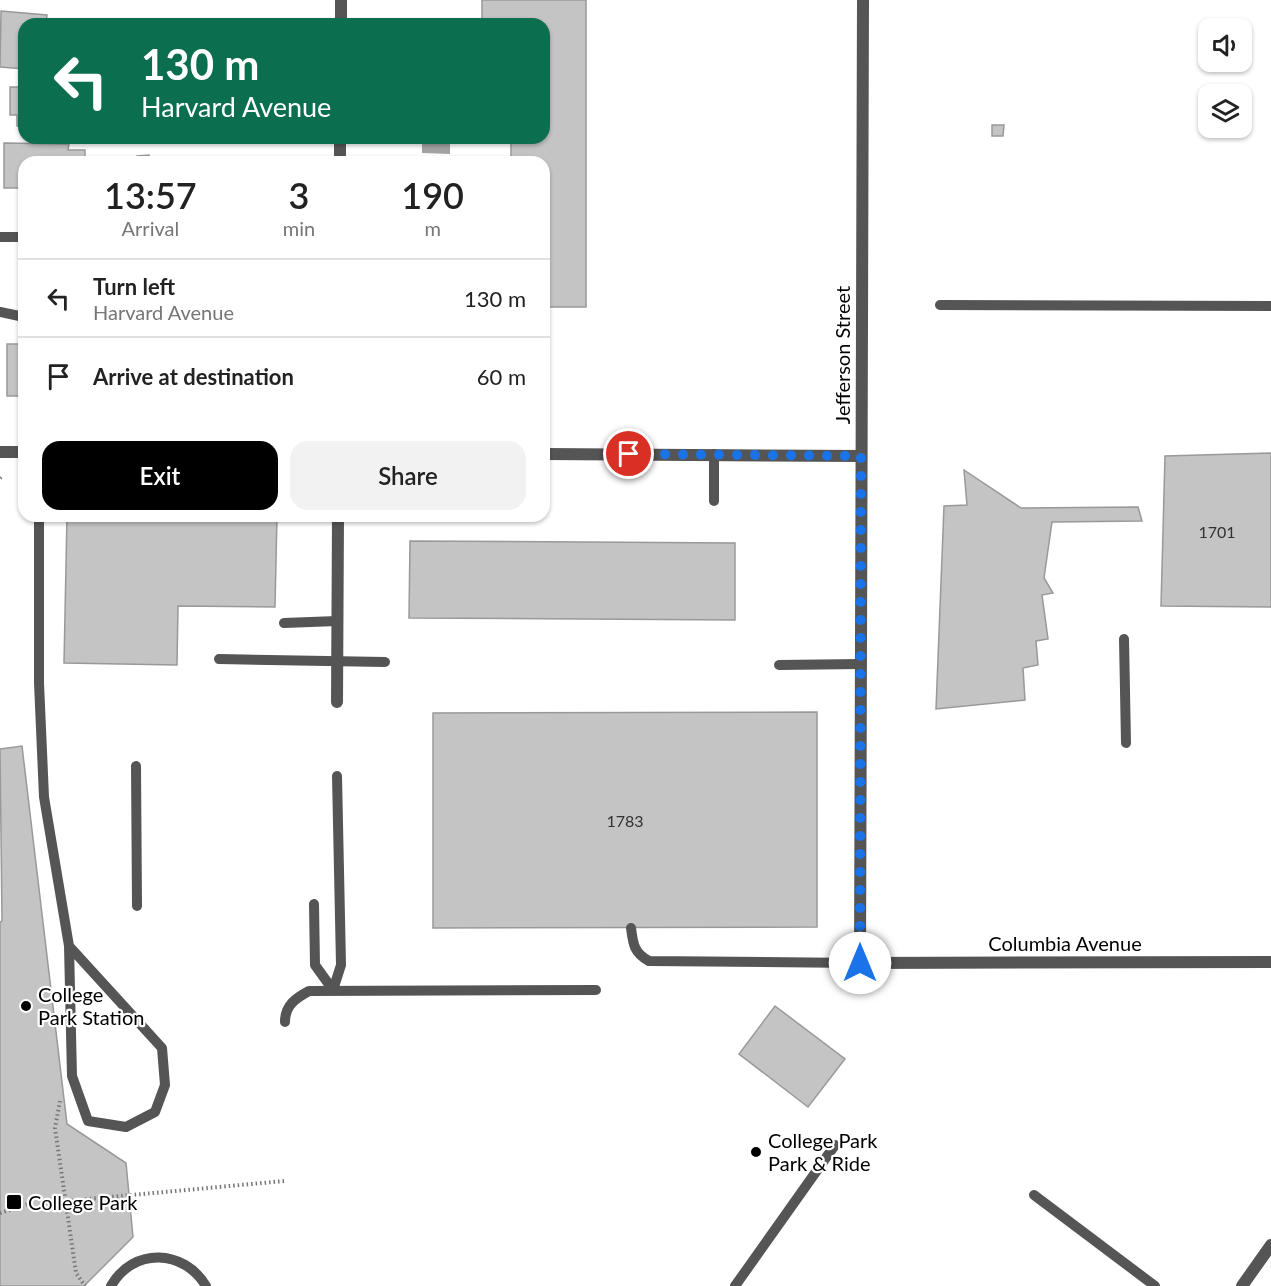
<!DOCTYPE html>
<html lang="en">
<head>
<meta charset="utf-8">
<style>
	body { margin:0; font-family:Lato,sans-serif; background:#f2f2f2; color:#222; height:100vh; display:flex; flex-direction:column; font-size:22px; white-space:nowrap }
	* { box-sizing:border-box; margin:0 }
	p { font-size:20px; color:#767676 }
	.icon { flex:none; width:33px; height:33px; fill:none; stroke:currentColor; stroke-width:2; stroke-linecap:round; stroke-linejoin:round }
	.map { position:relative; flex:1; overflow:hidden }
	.sheet { position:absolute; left:18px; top:156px; width:532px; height:366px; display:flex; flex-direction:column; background:#fff; border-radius:18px; box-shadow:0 2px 4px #0004 }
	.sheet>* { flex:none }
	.guide { position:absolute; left:18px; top:18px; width:532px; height:126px; border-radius:18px; box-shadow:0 2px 4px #0004; background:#0b6e4f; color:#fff; overflow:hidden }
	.buttons { position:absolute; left:1198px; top:18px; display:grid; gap:12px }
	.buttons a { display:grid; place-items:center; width:54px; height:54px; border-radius:12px; background:#fff; box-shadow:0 2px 4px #0004; font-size:30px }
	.pin { position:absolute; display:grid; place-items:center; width:51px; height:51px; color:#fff; margin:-26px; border:3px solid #fff; border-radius:50%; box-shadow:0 2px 6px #0007 }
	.me { position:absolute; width:66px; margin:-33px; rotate:0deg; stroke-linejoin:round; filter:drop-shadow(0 0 4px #0008) }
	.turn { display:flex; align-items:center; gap:21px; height:126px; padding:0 24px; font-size:27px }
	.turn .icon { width:78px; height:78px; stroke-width:2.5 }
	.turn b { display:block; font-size:42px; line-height:51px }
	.eta { display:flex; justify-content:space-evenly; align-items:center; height:102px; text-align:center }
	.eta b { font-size:36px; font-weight:600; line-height:42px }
	.button { display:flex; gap:12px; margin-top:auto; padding:12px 24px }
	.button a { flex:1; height:69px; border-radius:18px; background:#000; color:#fff; font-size:24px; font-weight:600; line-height:69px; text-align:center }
	.button a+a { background:#f2f2f2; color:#222 }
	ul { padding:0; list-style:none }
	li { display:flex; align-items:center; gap:18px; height:78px; padding:0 24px; border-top:2px solid #e0e0e0 }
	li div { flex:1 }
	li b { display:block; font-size:22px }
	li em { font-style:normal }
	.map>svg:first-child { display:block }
</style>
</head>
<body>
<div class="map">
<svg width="1271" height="1286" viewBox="0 0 1271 1286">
	<rect width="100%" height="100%" fill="#fff"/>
	<path fill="#a3a3a3" d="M422,138h28v16l-28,-1z"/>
	<g fill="#c4c4c4" stroke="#999" stroke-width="1.5">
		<path d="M482,0h104v307h-42v-145h-33v-24h33v-114h-62z"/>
		<path d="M1,11l46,4 -1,9h-22v45l-24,-2z"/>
		<path d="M10,87h14v39h-7v-11h-7z"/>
		<path d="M992,125h12l-1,11h-11z"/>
		<path d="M4,143l65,1 -1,6h17v12h-61v26h-20z"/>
		<path d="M149,155v7h-11l-1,-6z"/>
		<rect x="7" y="344" width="17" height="52"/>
		<path d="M1271,453v154l-110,-1 4,-150z"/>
		<path d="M964,470l57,38 117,-1 4,14 -90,1 -8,56 9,15 -11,2 6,44 -12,2 2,24 -15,3 2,32 -89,9 8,-203 23,-1z"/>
		<path d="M67,516h210l-2,91 -97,-1 -1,59 -113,-2z"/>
		<path d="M410,541l325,2v77l-326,-2z"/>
		<path d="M817,712v215l-384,1v-215z"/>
		<path d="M22,746l45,378 59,39 7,74 -49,49h-84v-364l2,-1 -2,-172z"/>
		<path d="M775,1006l70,53 -37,48 -69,-53z"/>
	</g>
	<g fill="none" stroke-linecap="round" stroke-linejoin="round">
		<g stroke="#777" stroke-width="4" stroke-dasharray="1.5 3" stroke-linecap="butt">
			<path d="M0,478l1,-1"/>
			<path d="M60,1101l-5,27 21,145 9,13"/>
			<path d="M45,1203l239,-22"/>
			<path d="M0,1213l28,-9"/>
		</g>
		<g stroke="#555" stroke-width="10">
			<path d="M0,237h24"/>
			<path d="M940,305l331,1"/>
			<path d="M0,312l24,5"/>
			<path d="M714,454v47"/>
			<path d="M39,516v167l5,114 25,149 3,130 16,45 38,6 29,-15 10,-27 -3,-37 -93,-102"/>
			<path d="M284,623l53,-2"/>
			<path d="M1124,639l2,104"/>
			<path d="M219,659l166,3"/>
			<path d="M779,665l82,-1"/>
			<path d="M136,766l1,140"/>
			<path d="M314,904l1,61 18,25"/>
			<path d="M631,928c2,16 3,25 18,33l211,2"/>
			<path d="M333,990l8,-25 -4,-189"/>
			<path d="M285,1022c0,-17 11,-24 24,-31l287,-1"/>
			<path d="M1034,1195l121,91"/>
			<path d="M111,1286c22,-39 73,-37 95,0"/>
			<path d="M735,1286l100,-141"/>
		</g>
		<g stroke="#555" stroke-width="12">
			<path d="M863,0l-3,963 411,-1"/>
			<path d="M341,24v-24"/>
			<path d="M340,162v-24"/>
			<path d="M0,452h24"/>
			<path d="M544,454l317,2"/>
			<path d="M337,702l1,-186"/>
		</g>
		<path stroke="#555" stroke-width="12" d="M1242,1286l29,-41"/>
	</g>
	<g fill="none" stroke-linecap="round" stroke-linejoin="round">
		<path stroke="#1a73e8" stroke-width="10" stroke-dasharray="0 18" d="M629,454l232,2 -1,507"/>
	</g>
	<g fill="#000" stroke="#fff" stroke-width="2">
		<circle cx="26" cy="1006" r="6"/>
		<circle cx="756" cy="1152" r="6"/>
		<rect x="6" y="1194" width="16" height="16" rx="3"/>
	</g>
	<g text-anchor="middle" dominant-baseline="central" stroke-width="4.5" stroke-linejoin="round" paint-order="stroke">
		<g font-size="16" fill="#313131">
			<text x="1217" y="531">1701</text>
			<text x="625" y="820">1783</text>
		</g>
		<g font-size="20" fill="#000" stroke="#fff">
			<text transform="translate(842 355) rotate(-90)">Jefferson Street</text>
			<text x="1065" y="943">Columbia Avenue</text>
		</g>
		<g font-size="20" fill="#000" stroke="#fff" text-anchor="start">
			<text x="38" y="994">College<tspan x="38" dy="23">Park Station</tspan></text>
			<text x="768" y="1140">College Park<tspan x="768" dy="23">Park &amp; Ride</tspan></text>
			<text x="28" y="1202">College Park</text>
		</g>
	</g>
</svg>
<div class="buttons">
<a><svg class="icon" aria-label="sound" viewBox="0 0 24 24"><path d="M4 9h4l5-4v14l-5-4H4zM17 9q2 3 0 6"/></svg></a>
<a><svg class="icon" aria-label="layers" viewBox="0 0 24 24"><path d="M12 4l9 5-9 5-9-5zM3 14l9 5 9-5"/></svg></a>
</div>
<div class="pin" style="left:629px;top:454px;background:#d93025"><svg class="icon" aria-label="arrive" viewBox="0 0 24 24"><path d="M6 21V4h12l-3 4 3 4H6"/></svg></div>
<svg class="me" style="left:860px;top:963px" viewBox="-20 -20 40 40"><circle r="19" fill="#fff"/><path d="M0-13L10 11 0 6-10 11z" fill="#1a73e8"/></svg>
<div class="guide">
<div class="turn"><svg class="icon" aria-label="left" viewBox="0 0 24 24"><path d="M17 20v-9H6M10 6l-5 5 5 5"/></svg><div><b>130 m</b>Harvard Avenue</div></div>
</div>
<section class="sheet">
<div class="eta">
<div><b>13:57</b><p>Arrival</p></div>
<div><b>3</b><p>min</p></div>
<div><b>190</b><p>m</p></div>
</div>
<ul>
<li><svg class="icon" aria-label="left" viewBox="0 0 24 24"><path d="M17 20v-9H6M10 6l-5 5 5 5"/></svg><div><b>Turn left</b><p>Harvard Avenue</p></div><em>130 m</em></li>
<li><svg class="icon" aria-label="arrive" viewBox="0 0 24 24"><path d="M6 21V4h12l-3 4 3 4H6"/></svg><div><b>Arrive at destination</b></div><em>60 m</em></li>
</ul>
<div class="button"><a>Exit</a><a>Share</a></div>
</section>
</div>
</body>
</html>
